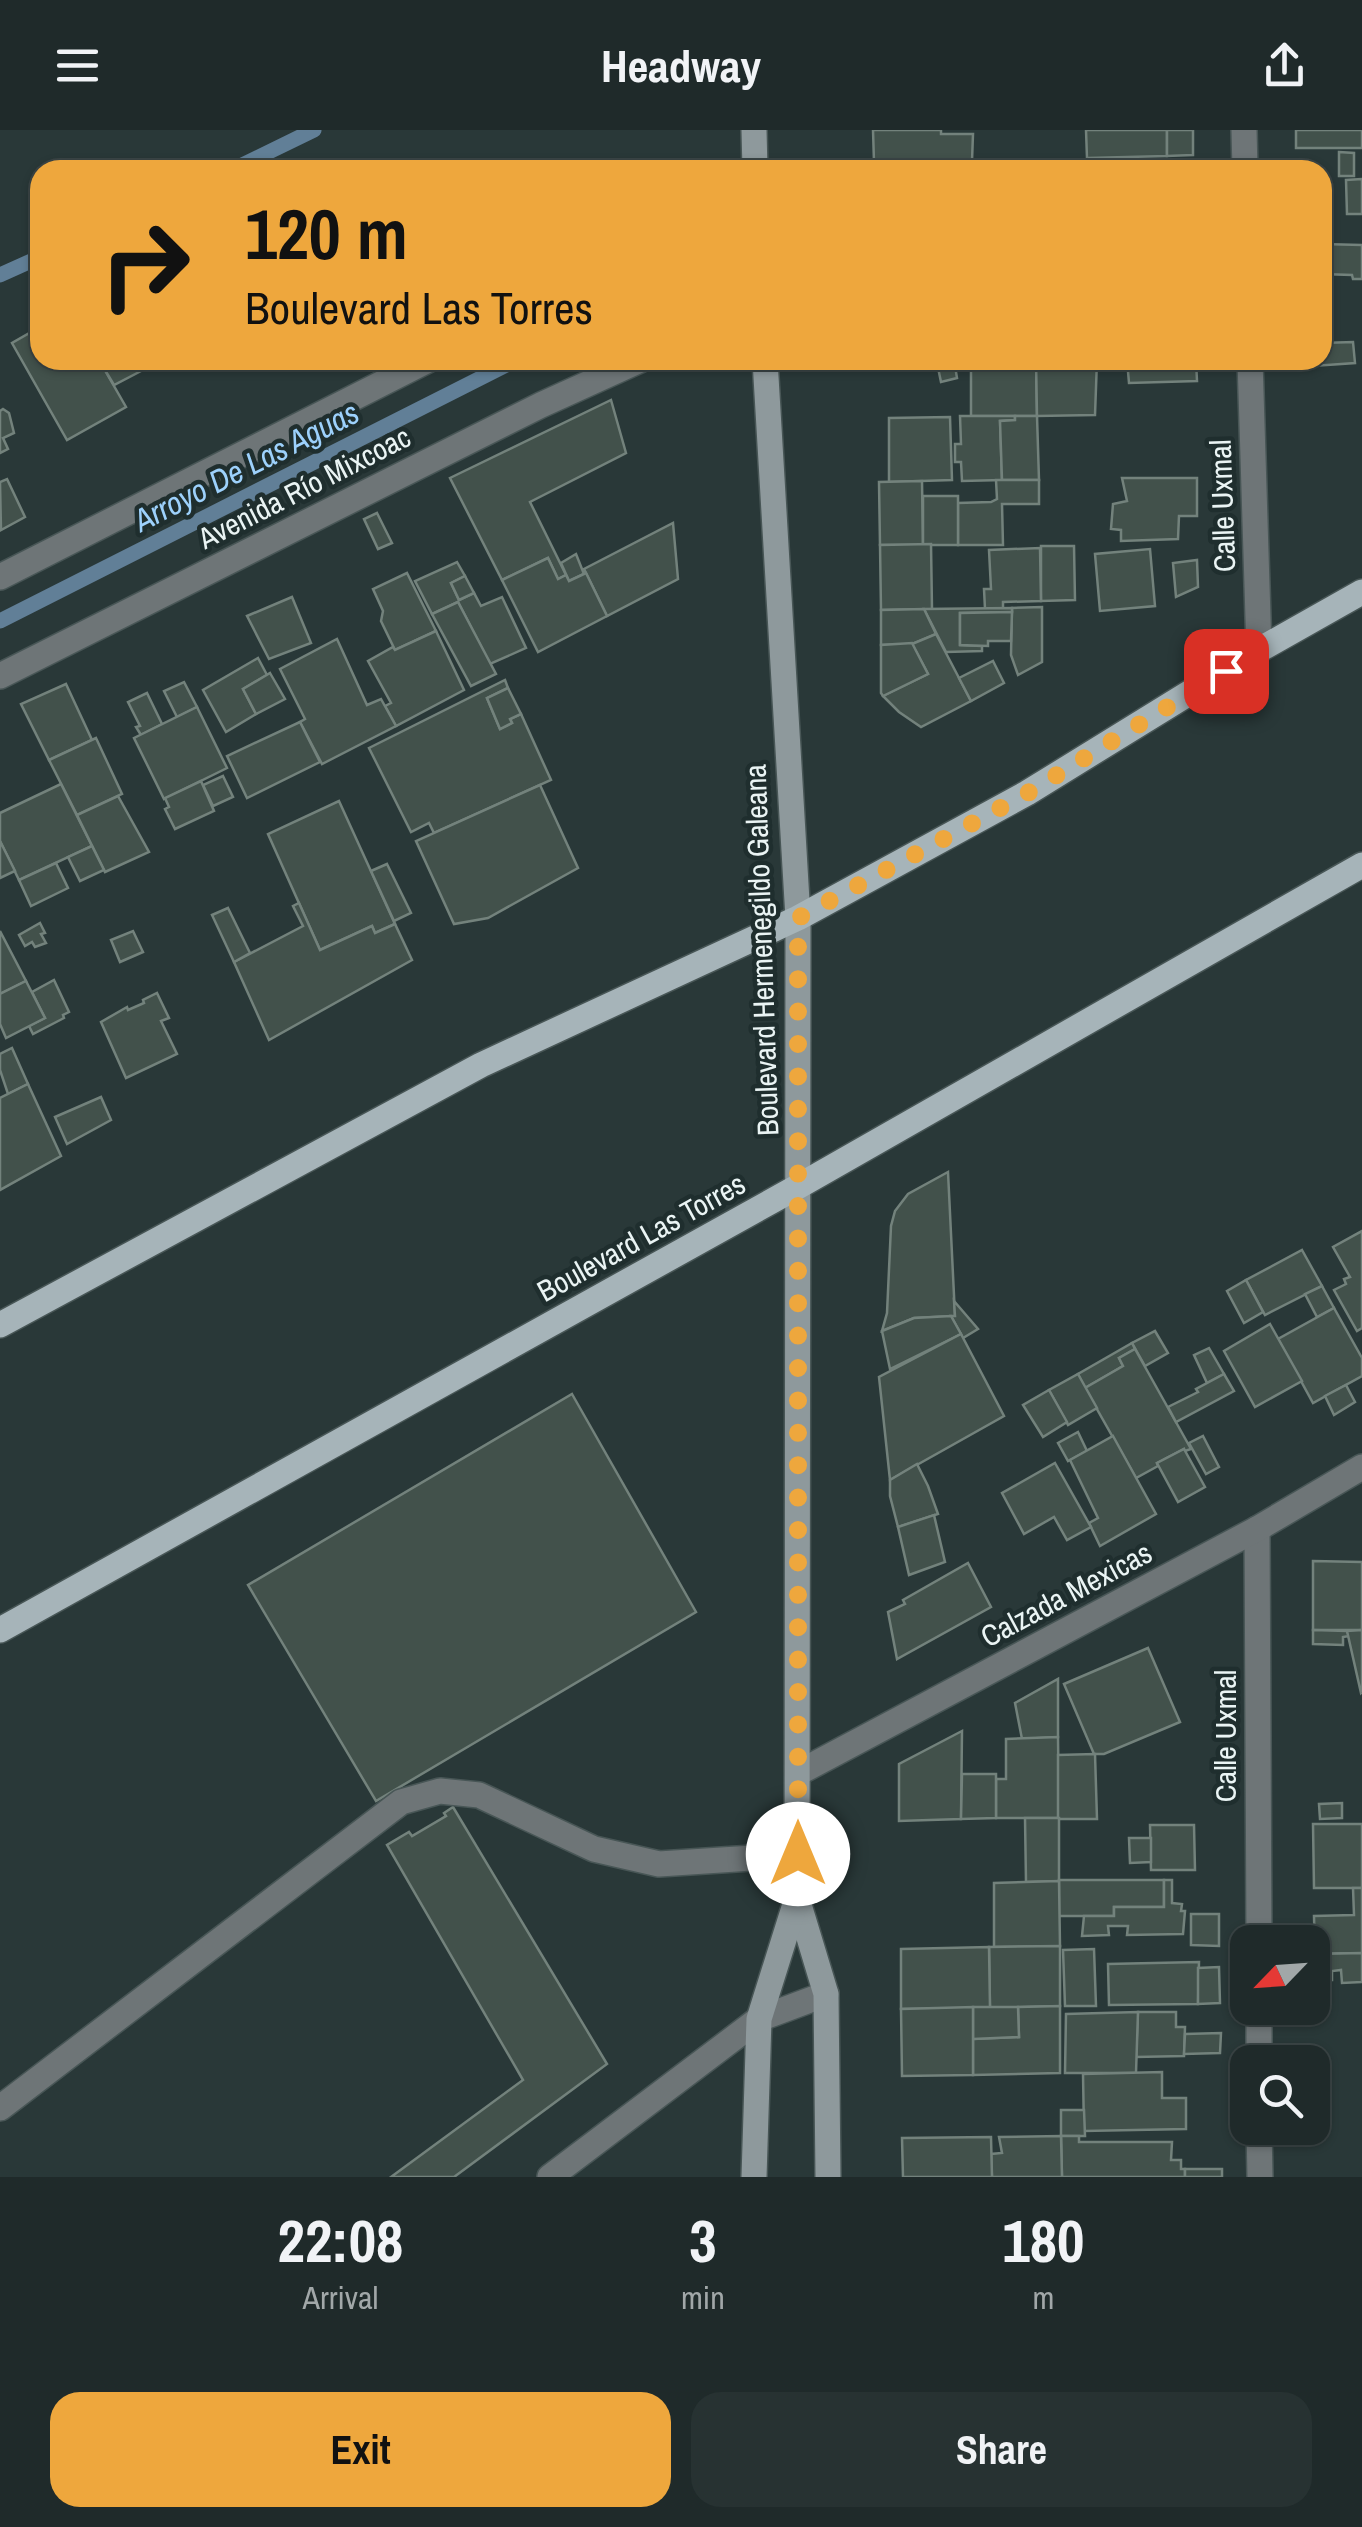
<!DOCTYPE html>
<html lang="en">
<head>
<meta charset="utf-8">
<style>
	body { margin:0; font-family:"Archivo Narrow",sans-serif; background:#273232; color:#f1f3f6; height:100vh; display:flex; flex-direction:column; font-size:38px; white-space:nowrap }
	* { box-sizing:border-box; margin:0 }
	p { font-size:32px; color:#a1a7a8 }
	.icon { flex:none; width:55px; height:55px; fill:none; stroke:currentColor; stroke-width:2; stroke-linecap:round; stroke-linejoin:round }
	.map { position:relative; height:2047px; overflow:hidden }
	.sheet { display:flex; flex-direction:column; background:#1f2a2a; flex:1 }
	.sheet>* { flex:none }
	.top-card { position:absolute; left:30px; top:30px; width:1302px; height:210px; border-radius:30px; box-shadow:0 2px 8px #0004,0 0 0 2px #3c4647; background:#eea73d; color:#111; overflow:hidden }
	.needle { width:65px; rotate:245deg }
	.buttons { position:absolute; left:1230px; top:1795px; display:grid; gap:20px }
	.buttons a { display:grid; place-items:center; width:100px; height:100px; border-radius:20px; background:#1f2a2a; box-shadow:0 2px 8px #0004,0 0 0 2px #3c4647; font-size:50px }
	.pin { position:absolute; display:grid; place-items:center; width:85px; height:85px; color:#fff; margin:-42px; border-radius:20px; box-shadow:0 5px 15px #0006 }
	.me { position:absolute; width:110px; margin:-55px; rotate:0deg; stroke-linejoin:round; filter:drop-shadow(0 0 8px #0008) }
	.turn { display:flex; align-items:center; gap:35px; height:210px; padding:0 50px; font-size:45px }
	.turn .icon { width:130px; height:130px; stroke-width:2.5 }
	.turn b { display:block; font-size:70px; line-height:85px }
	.eta { display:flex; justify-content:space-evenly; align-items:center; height:170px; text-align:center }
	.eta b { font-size:60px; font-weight:700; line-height:70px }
	.action { display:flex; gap:20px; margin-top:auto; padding:20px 50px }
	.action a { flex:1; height:115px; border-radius:30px; background:#eea73d; color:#111; font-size:40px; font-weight:700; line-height:115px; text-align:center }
	.action a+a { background:#273232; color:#f1f3f6 }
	header { display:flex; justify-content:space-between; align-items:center; height:130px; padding:0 50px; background:#1f2a2a; font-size:45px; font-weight:700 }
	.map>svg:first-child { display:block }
</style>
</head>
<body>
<header><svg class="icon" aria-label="menu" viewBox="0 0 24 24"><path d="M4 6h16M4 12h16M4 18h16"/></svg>Headway<svg class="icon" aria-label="share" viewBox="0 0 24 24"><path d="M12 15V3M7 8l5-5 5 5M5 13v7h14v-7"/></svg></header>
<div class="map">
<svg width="1362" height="2047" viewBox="0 0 1362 2047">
	<rect width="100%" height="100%" fill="#293838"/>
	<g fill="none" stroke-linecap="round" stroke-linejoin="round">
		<g stroke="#617f97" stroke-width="15">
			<path d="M232,40l82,-40"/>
			<path d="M0,145l40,-18"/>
			<path d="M0,491l516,-261"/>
		</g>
	</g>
	<g fill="#42514b" stroke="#73827c" stroke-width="2.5">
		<path d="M873,0h68v4h32l-1,27 -98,1z"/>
		<path d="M1086,0h81v26l-80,2z"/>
		<path d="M1167,0h26v25l-26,1z"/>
		<rect x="1296" y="0" width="66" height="18"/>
		<path d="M1339,22l15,1v23h-15z"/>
		<path d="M1011,30v10h-65v-9z"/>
		<path d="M1124,35v5h-60v-4z"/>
		<path d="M1362,49v35h-15l-1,-34z"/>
		<path d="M1322,114l40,1v34h-9l-1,-4 -30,-1z"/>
		<path d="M40,197v33h59l27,47 -59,33 -55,-97z"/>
		<path d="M1353,212l2,21 -42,3 -1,-6h10v-17z"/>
		<path d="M99,230h37l5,11 -27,14z"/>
		<path d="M954,230l3,18 -16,4 -4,-19z"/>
		<path d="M971,230h65l1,56h-66z"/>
		<path d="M1036,230h61l-2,55 -58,1z"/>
		<path d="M1127,230h69l1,21 -68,2z"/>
		<path d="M611,270l15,53 -96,49 36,73 -8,4 -10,-21 -46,22 -52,-102z"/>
		<path d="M3,279l6,4 5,20 -11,5 5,11 -8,4v-42z"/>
		<path d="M960,286h55v4l-15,1 2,59 -40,1 -1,-19h-6v-18h6z"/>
		<path d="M1015,286h22l2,64h-37l-2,-59 15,-1z"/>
		<path d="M950,287l2,63 -63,2v-64z"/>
		<path d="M1122,348h75v38h-18l-1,23 -57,2v-11l-10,-1 2,-25 14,-3z"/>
		<path d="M7,349l18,38 -24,13 -1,-48z"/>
		<path d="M996,350h43v24h-37l1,41h-45v-42l33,-1 6,-3z"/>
		<path d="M922,351l1,64h-43l-1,-63z"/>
		<rect x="923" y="366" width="35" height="49"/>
		<path d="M377,383l15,30 -14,6 -14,-30z"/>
		<path d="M673,393l5,56 -71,37 -23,-47z"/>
		<path d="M931,414l1,65 -51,1 -1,-65z"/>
		<path d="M1041,416h33l1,54 -34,1z"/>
		<path d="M1040,418l1,53 -38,1v6l-18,1 -1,-20h7l-2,-39z"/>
		<path d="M1150,419l5,57 -55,5 -5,-57z"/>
		<path d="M576,424l8,20 -15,7 -8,-18z"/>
		<path d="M548,428l10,21 8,-4 3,6 17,-8 21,43 -69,36 -36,-72z"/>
		<path d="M1197,430l1,27 -22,10 -3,-34z"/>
		<path d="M457,432l8,14 -14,7 8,17 15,-7 7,13 21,-9 24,51 -36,16 -32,-62 -26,12 -17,-33z"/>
		<path d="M407,443l29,58 -41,19 -14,-29 2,-10 -10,-22z"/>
		<path d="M465,446l9,17 -15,7 -8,-17z"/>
		<path d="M292,467l19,46 -42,16 -22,-43z"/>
		<path d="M458,472l38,72 -25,12 -39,-72z"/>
		<path d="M1042,477v55l-24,13 -7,-20 1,-47z"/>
		<path d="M1012,478v4l-52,1v32l22,1v5l-36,1 -22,-43z"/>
		<path d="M924,479l12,25 -24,10 -31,1v-35z"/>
		<path d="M1012,482l-1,29h-23v5l-28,-1v-32z"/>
		<path d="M436,501l28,59 -68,36 -11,-20 6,-3 -23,-42 25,-14 2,3z"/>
		<path d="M936,504l35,67 -50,26 -22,-15 -16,-16 45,-22 -16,-30z"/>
		<path d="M337,509l30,66 14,-6 15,27 -74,38 -22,-42 5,-3 -25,-50z"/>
		<path d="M912,513l16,31 -45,22 -2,-3v-48z"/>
		<path d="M258,528l9,17 -24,14 13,25 -30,18 -23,-42z"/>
		<path d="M993,531l11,22 -33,18 -12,-23z"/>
		<path d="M270,543l15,26 -29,15 -13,-25z"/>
		<path d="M505,550l3,8 -21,10 13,31 12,-6 -2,-4 11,-5 30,66 -117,53 -5,-10 -18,9 -42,-84z"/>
		<path d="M184,552l13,25 -20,10 -13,-26z"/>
		<path d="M66,554l26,56 -43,20 -28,-56z"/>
		<path d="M508,558l13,26 -11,5 2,4 -12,6 -13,-31z"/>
		<path d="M147,563l15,31 -21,11 -5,-8 4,-1 -12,-24z"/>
		<path d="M197,577l30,61 -63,31 -30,-61z"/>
		<path d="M300,592l20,40 -73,36 -20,-42z"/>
		<path d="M96,608l26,56 -45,21 -28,-55z"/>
		<path d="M223,646l10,21 -20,9 -10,-21z"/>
		<path d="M201,651l13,30 -39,18 -10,-20 4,-2 -4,-9z"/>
		<path d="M61,654l31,62 -73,34 -19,-39v-28z"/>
		<path d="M540,655l38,83 -90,50 -34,6 -38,-83z"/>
		<path d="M118,666l31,56 -44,20 -28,-57z"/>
		<path d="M339,671l56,123 -20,9 -3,-7 -52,24 -52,-116z"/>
		<path d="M0,711l15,30 -15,7z"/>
		<path d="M92,716l12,24 -24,11 -12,-24z"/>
		<path d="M56,733l12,25 -37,18 -12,-26z"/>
		<path d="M387,734l24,49 -17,8 -23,-50z"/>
		<path d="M299,773l21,47 52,-24 3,7 20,-9 17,36 -143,80 -35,-78 69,-36 -10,-20z"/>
		<path d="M228,778l22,45 -16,9 -22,-47z"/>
		<path d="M40,793l5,10 -4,1 5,9 -11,4 -3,-5 -7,4 -6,-11z"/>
		<path d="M0,801l26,50 -26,13z"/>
		<path d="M133,801l10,21 -23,10 -9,-22z"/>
		<path d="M54,850l15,32 -6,3 1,3 -31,16 -4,-8 16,-8 -13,-26z"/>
		<path d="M26,851l19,37 -39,20 -6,-14v-30z"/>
		<path d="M157,863l12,25 -8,3 16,33 -51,24 -25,-56 26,-15 1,3 16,-7 -1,-3z"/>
		<path d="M12,918l16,36 -20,10 -8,-24v-16z"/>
		<path d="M28,954l33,72 -61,34v-92z"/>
		<path d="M101,967l10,23 -44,24 -12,-27z"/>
		<path d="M948,1042l7,144 -41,2 -32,13 5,-18 4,-87 4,-15 13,-17z"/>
		<path d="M1362,1101v97l-5,3 -23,-41 12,-6 -2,-5 6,-2 -17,-30z"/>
		<path d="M1302,1120l20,36 -57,29 -19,-35z"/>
		<path d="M1246,1150l17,32 -19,11 -17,-32z"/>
		<path d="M1322,1156l12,22 -17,9 -12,-23z"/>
		<path d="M954,1171l24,28 -15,9 -12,-22h4z"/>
		<path d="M1334,1178l28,50v18l-49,27 -35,-64z"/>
		<path d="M951,1186l10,18 -71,35 -8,-38 32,-13z"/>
		<path d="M1270,1194l32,57 -47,26 -31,-56z"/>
		<path d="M1155,1201l13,22 -23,13 -13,-23z"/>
		<path d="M961,1204l43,82 -114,64 -11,-103z"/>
		<path d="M1132,1213l3,6 -16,9 4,8 -38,22 -7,-14z"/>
		<path d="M1209,1218l15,26 -17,9 -13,-28z"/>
		<path d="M1135,1219l56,100 -6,2 -1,-2 -27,14 1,3 -22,12 -51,-90 38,-22 -4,-8z"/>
		<path d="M1078,1244l19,34 -29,17 -19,-35z"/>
		<path d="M1224,1244l10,17 -58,31 -8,-15 30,-15 -2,-3z"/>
		<path d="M1346,1255l9,17 -21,13 -9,-19z"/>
		<path d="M1049,1260l18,32 -24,15 -20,-32z"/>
		<path d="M572,1264l124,218 -320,189 -128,-216z"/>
		<path d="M1078,1302l9,19 -19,10 -10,-18z"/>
		<path d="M1113,1306l43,78 -56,32 -11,-23 9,-5 -28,-58z"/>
		<path d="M1203,1306l16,31 -13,7 -17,-31z"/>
		<path d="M1184,1319l21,38 -27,15 -21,-39z"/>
		<path d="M1055,1333l36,64 -24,13 -13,-23 -30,17 -22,-41z"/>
		<path d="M917,1334l11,22 10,28 -40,13 -8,-31v-16z"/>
		<path d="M934,1385l11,47 -36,13 -11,-48z"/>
		<path d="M1313,1431l49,1v68h-49z"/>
		<path d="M968,1433l23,44 -94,52 -9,-47 17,-8 -2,-4z"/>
		<path d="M1313,1500l34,1 2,5 -6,1v8l-30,-1z"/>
		<path d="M1362,1500v62l-1,1 -14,-62z"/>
		<path d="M1148,1518l32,74 -76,32h-10l-30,-70z"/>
		<path d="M1058,1549v58l-36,2 -7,-36z"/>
		<path d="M962,1601l-1,88 -62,2v-57z"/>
		<path d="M1058,1607l1,81h-63v-39h10v-40z"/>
		<path d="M1095,1624l2,65h-39v-64z"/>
		<path d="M962,1644h34v44l-35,1z"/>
		<path d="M1342,1673v15l-22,1 -1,-15z"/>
		<path d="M453,1677l154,257 -153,113h-63l132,-97 -136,-235 22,-13 3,4 34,-20 -2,-3z"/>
		<path d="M1025,1688h34v63l-33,1z"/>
		<path d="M1313,1694h49v64h-48z"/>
		<path d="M1150,1695h44l1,45h-44z"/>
		<path d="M1129,1708h22v24l-21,1z"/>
		<path d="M1059,1750h105v27h-50v9h-55z"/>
		<path d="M1164,1750h8v23l10,1 -1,7h4l-2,23 -56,1 1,-9h-20l1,9 -27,1 2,-20h30v-9h50z"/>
		<path d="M1059,1751l1,65 -66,1v-64z"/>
		<path d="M1353,1758h9v65l-47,1 -1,-38 40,-1z"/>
		<path d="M1191,1784h28v32l-28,-1z"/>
		<path d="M1060,1816v60l-70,2 -1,-61z"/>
		<path d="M989,1817l1,61 -89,1v-60z"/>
		<path d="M1094,1819l2,57h-31l-2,-56z"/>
		<path d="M1362,1823v29l-20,1 -1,-13 -9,1v9h-17v-26z"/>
		<path d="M1199,1832l-1,42 -89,1 -1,-41z"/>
		<path d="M1219,1837l1,36 -22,1v-36z"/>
		<path d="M1060,1876v67l-87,2v-36l46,-2 -1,-30z"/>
		<path d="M973,1877h45l1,30 -46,2z"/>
		<path d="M973,1877v68l-71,1 -1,-67z"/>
		<path d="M1138,1882h38v15h9l-1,29 -48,1z"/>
		<path d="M1138,1882l-2,61h-71l1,-59z"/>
		<path d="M1221,1903l-1,20 -36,1 1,-20z"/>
		<path d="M1162,1942v26h24v31l-102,2 -1,-57z"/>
		<path d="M1061,1980h23l1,26h-24z"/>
		<path d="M1061,2006h18v6h93l-1,18h10v9h4v8h-123z"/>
		<path d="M1061,2006l1,41h-70l-1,-23 11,-1 -3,-16z"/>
		<path d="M991,2007l1,40h-89l-1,-39z"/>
		<rect x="1185" y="2039" width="37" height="8"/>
	</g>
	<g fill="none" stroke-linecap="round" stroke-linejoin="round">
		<g stroke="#485656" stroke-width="28">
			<path id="service" d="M0,1978l401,-306 39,-11 39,4 115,54 65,15 139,-9"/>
		</g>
		<g stroke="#485656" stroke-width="28">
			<g id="minor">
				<path d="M1244,0l1,40"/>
				<path d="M1250,230l9,290"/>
				<path d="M0,447l428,-217"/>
				<path d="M0,546l541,-271 99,-45"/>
				<path d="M1257,1399l2,413"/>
				<path d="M798,1643l459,-244 105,-62"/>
				<path d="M1259,1878v54"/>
				<path d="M1259,1998l1,49"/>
				<path d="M550,2047l209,-158 67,-25"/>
			</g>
		</g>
		<g stroke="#485656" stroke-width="28">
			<g id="secondary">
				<path d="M754,0l1,40"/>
				<path d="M765,230l33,558 -1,980 29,96 2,183"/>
				<path d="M754,2047l5,-158 38,-121"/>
			</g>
		</g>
		<g stroke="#485656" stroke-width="28">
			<g id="primary">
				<path d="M0,1195l481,-260 317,-147 229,-125 232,-143 103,-58"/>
				<path d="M0,1500l799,-444 563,-321"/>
			</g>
		</g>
		<use href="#service" stroke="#6e7577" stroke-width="25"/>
		<use href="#minor" stroke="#6e7577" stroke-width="25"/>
		<use href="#secondary" stroke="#8e999c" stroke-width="25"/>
		<use href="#primary" stroke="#a6b4b9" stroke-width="25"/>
	</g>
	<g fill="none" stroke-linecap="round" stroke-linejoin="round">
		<path stroke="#eea73d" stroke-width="18" stroke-dasharray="0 32.4" d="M798,1724v-936l228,-124 200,-123"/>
	</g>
	<g text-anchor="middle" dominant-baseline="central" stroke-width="9" stroke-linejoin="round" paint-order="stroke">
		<g font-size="30" fill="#eaf4f4" stroke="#1f2e2e">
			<text transform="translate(304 357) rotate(-27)">Avenida Río Mixcoac</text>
			<text transform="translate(1222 376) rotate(-92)">Calle Uxmal</text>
			<text transform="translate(761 820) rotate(-92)">Boulevard Hermenegildo Galeana</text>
			<text transform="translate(641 1107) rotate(-29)">Boulevard Las Torres</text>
			<text transform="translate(1066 1464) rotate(-28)">Calzada Mexicas</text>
			<text transform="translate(1225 1606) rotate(-90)">Calle Uxmal</text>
		</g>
		<g font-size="32" font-style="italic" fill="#9dd1fc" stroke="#1f2e2e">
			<text transform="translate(246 336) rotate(-27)">Arroyo De Las Aguas</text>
		</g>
	</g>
</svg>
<div class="buttons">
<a><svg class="needle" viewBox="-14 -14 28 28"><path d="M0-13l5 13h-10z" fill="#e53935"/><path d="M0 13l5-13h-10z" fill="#a1a7a8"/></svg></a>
<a><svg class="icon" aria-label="search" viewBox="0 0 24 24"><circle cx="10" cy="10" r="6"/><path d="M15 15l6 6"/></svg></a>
</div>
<div class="pin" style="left:1226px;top:541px;background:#d93025"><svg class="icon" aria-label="arrive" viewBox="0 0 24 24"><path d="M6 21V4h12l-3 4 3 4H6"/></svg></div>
<svg class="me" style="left:798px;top:1724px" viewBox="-20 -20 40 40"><circle r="19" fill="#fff"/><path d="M0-13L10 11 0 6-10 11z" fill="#eea73d"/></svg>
<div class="top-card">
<div class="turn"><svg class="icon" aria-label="right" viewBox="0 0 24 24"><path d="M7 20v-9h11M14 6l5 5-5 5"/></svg><div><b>120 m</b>Boulevard Las Torres</div></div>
</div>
</div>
<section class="sheet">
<div class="eta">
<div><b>22:08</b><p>Arrival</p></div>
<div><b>3</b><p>min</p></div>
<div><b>180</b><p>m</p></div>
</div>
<div class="action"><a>Exit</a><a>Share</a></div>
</section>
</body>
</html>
